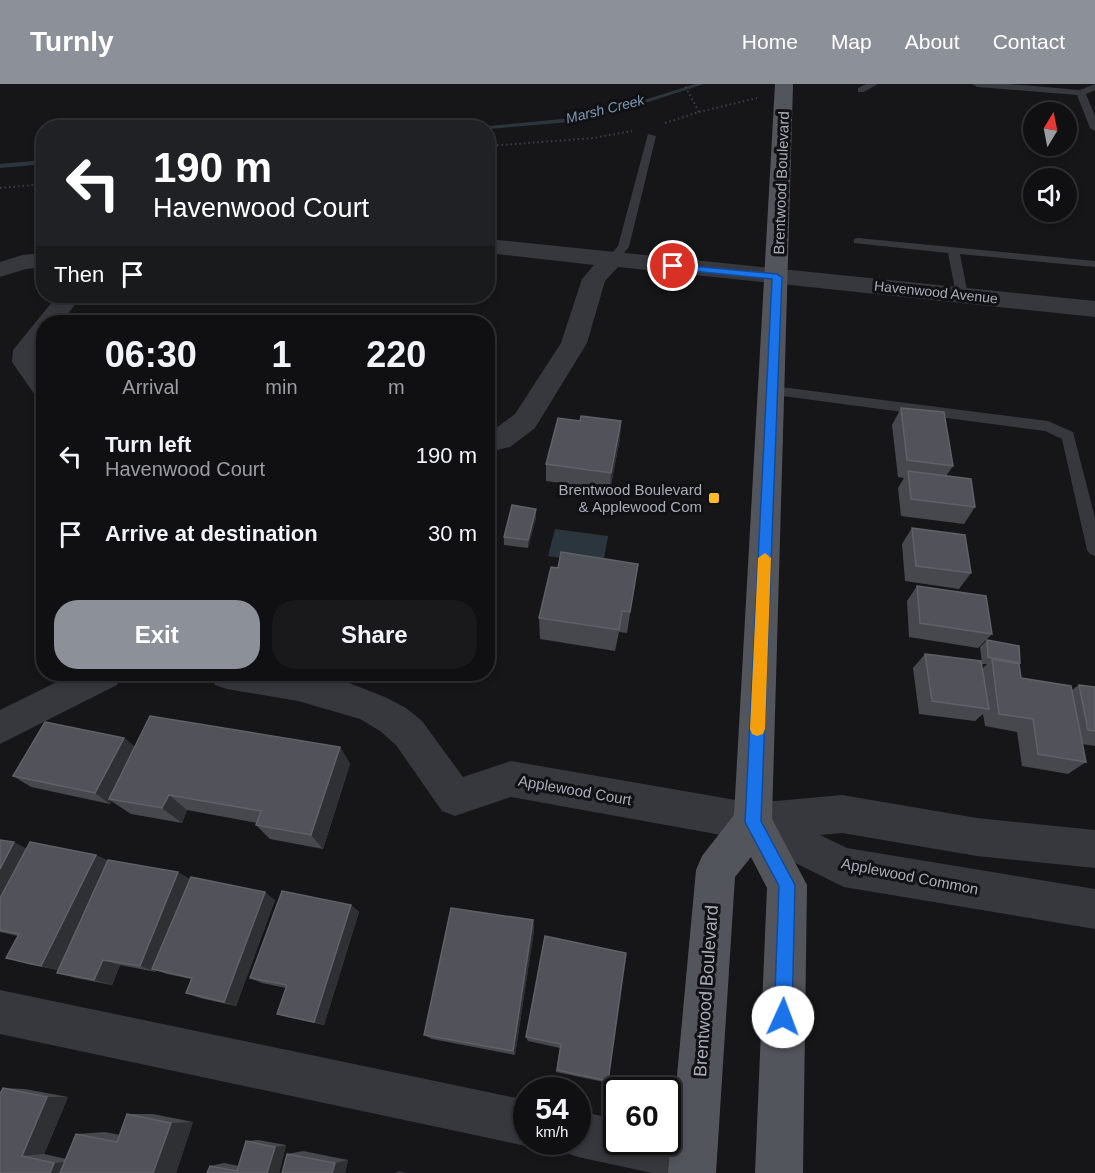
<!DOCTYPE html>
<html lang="en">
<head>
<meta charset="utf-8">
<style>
	body { margin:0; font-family:Arial,sans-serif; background:#19191c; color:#f1f3f6; height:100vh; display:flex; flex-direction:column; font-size:22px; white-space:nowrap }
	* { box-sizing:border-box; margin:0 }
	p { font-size:20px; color:#9c9da0 }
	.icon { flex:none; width:33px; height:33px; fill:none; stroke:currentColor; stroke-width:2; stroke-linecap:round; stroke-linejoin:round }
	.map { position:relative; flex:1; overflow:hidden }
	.drawer { position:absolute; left:36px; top:231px; width:459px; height:366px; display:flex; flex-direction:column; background:#101013; border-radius:24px; box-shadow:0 3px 9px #0003,0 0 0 2px #303033 }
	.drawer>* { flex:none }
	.guide { position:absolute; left:36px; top:36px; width:459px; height:183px; border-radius:24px; box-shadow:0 3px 9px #0003,0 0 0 2px #303033; background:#202124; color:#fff; overflow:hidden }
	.needle { width:39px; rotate:10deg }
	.fabs { position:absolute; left:1023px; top:18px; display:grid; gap:12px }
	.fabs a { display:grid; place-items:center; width:54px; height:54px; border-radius:50%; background:#101013; box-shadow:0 3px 9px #0003,0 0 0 2px #303033; font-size:30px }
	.speed { position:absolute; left:513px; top:993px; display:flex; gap:12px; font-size:30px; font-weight:700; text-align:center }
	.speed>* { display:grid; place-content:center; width:78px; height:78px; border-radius:50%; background:#101013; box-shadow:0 3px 9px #0003,0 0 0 2px #303033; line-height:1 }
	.speed small { font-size:15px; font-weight:400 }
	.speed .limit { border:3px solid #111; border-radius:9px; background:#fff; color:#111 }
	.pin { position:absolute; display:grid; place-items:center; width:51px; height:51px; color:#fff; margin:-26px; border:3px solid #fff; border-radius:50%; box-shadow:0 2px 6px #0007 }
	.me { position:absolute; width:66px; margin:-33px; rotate:2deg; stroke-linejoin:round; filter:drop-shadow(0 0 4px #0008) }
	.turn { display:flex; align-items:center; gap:21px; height:126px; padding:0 18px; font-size:27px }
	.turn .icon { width:78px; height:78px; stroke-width:2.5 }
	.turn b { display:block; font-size:42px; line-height:51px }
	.then { display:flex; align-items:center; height:57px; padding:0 18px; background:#0003; gap:12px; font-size:22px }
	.eta { display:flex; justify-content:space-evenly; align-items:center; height:102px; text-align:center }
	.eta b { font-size:36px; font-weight:600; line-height:42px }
	.button { display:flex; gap:12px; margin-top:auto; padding:12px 18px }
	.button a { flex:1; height:69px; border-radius:24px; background:#8c9099; color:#fff; font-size:24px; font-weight:600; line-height:69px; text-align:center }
	.button a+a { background:#19191c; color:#f1f3f6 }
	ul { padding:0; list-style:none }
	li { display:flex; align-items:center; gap:18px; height:78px; padding:0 18px }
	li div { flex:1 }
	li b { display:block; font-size:22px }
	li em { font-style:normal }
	header { display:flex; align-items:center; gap:36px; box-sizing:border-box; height:84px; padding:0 30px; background:#8c9099; color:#fff }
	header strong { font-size:28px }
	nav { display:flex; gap:33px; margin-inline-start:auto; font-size:21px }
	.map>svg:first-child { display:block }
</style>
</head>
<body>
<header>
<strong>Turnly</strong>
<nav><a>Home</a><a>Map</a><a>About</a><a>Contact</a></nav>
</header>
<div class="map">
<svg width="1095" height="1089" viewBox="0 0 1095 1089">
	<rect width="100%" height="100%" fill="#161619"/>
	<path fill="#2b353e" d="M555,445l53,7 -5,28 -55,-8z"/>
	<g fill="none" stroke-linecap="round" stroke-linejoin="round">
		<g fill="#2b353e" fill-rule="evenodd">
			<path d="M695,0h9l-62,20 -71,18 -83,7 -19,-1 102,-10 67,-16z"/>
			<path d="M44,76v4l-44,4v-4z"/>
		</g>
		<g stroke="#3d3f45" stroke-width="2" stroke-dasharray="1.5 3" stroke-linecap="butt">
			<path d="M699,28l58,-14"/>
			<path d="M665,39l34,-11 -15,-28"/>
			<path d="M488,62l106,-8 38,-7"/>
			<path d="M0,104l44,-4"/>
		</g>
		<g fill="#37383e" fill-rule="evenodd">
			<path d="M866,0h12l-14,8h-6v-4z"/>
			<path d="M972,0h37l71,6 15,-6v6l-9,4 9,22v15l-5,-3 -13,-33 -100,-8z"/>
			<path d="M648,50l8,2 -27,111 -13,15h-8l-2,-2 12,-14z"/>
			<path d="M858,154l237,23v6l-135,-13 8,41 -6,4 -6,-4 -8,-42 -94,-10v-4z"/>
			<path d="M773,302l275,35 25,11 22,86v38l-5,-2 -3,-4 -25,-111 -17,-8 -277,-37 -2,-3 2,-3z"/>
		</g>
		<g fill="#37383e" fill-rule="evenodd">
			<path d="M488,155l607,62v16l-477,-50 -13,14 -18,62 -52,85 -25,19 -22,5v-20l4,-1 23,-17 46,-71 21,-64 12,-14 -106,-12z"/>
			<path d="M44,169v14l-18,2 -26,8v-15l22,-7z"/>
			<path d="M57,212h25l-21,26h-17v24l-5,6 -1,9 6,8v29l-9,-3 -19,-27 -4,-6 1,-12z"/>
			<path d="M73,590h49l-5,11 -117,59v-34z"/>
			<path d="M210,590h104l35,9 36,14 21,11 16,13 41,56 48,-16 242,42 89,-8 135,23 118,12v38l-118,-12 -135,-23 -22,2 27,13 248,41v40l-251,-42 -95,-47 -238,-43 -56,19 -13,-5 -46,-66 -16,-14 -20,-12 -62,-18 -71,-12 -12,-4z"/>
			<path d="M0,906l526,110v42h11l-11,4 -526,-112z"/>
			<path d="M578,1027l38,8v23h52v-13l25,5 17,7 7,17 -7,15h-58l-74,-16 -17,-6 -3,-9h20z"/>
		</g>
		<path fill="#53555d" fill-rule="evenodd" d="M775,0h18l-21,735 35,66 -4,288h-48l12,-285 -16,-31 -16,20 -19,296h-48l28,-303 6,-14 32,-41z"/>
	</g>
	<g fill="#47484e">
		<path d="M901,324l52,58 -7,10 29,31 -11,17 -63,-8 -3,-28 6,-10 -6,-1 -6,-52z"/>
		<path d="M580,337h41l-1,17 -10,52 -64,-9v-17z"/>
		<path d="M536,433l-8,31 -24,-3v-8z"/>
		<path d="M912,444l59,45 -12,16 -54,-8 -3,-37z"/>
		<path d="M638,480l-11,69 -8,-1 -4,19 -75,-12 -1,-21 19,-50z"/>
		<path d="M917,502l75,48 -14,14 -69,-11 -2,-36z"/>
		<path d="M987,556l33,23 -1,1 2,14 51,12 7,-5 16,2v59l-13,-2 4,18 -18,12 -46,-8 -5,-34 -32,-6 -2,-12 -8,7 -56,-7 -6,-46 12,-14 57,15 5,-5h-5l-2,-17z"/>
		<path d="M124,654l11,9h205l10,17 -27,85 -53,-10 -14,-14 1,-2 -70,-13 -5,13 -51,-9 -20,-13 -1,3 -79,-17 -18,-11z"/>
		<path d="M0,756l27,9 69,6 12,6 82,18 85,21 -39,106 -36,-8 -14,-5 5,-14 -24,-5 -11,-4v2l-36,-7 -8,20 -36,-7 -19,-5 1,-3 -31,-6 -21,-6 12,-22 -18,-4z"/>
		<path d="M351,821l8,7 -35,113 -37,-8 -10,-3 9,-26 -24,-5 -12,-5z"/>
		<path d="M533,836l1,10 -19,125 -83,-16 -8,-4z"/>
		<path d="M545,852l63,145 -4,1 -48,-10 4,-24 -32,-7 -2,-4z"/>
		<path d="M3,1004l22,1 43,8 -24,57 22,5 10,-25 29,-2 15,3 7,-21h26l40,8 -17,51h-176z"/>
		<path d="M258,1056l28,5 -7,28h-72l3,-7 14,-3 15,3 7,-25z"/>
		<path d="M303,1067l45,9 -3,13h-63l5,-19z"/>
	</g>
	<g fill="#2f3034">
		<path d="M621,337l-1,17 -10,52 1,-17z"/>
		<path d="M536,425v8l-8,31v-8z"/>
		<path d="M124,654l14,12 -29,49 2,2 -1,3 -15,-11z"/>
		<path d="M340,663l10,17 -27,85 -12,-14z"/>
		<path d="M169,711l18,15 -5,13 -20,-15z"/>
		<path d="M14,758l19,10 -33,63v-46z"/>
		<path d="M96,771l16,9 -52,107 -19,-5z"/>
		<path d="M178,788l14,8 -40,89 4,1v2l-16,-6z"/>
		<path d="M265,808l10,8 -39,106 -12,-4z"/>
		<path d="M351,821l8,7 -35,113 -10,-3z"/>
		<path d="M533,836l1,10 -19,125 -2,-4z"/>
		<path d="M103,876l17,5 -8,20 -18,-5z"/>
		<path d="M47,1013h21l-24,57 -22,2z"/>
		<path d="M193,1038l-17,51h-23l18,-50z"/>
		<path d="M286,1061l-7,28h-12l8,-26z"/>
		<path d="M348,1076l-3,13h-13l3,-10z"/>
		<path d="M75,1077l-5,12h-20l4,-10z"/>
		<path d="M399,1087l8,2h-13z"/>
	</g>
	<g fill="#52535a" stroke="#5f6168" stroke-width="1.5">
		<path d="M901,324l43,4 9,54 -46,-6z"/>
		<path d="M581,332l40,5 -10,52 -65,-9 12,-46 22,3z"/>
		<path d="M908,387l63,8 4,28 -64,-8z"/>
		<path d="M512,421l24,4 -8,31 -24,-3z"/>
		<path d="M912,444l53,7 6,38 -55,-7z"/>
		<path d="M561,468l77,12 -8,48 -8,-1 -3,19 -80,-12 12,-51 7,1z"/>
		<path d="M917,502l69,10 6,38 -72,-11z"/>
		<path d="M987,556l32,6 1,17 -32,-6z"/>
		<path d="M925,570l56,7 8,48 -57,-8z"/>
		<path d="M992,575l27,5 2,14 50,8 15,76 -48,-8 -5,-35 -34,-5z"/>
		<path d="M1079,601l16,2v44l-7,-1z"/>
		<path d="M150,632l190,31 -29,88 -55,-10 5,-14 -92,-16 -7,13 -53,-9z"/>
		<path d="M45,638l79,16 -29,55 -82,-17z"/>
		<path d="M0,756l14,2 -14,27z"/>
		<path d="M30,758l66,13 -55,111 -35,-8 13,-24 -19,-4v-32z"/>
		<path d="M108,776l70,12 -38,94 -37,-6 -9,20 -37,-7z"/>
		<path d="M191,793l74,15 -41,110 -38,-9 6,-15 -40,-9z"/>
		<path d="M282,807l69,14 -37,117 -37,-8 10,-29 -37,-7z"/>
		<path d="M451,824l82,12 -20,131 -89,-16z"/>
		<path d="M545,852l81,17 -18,128 -51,-11 4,-26 -35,-7z"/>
		<path d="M3,1004l44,9 -25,59 32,7 -4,10h-50v-79z"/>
		<path d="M127,1030l44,9 -18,50h-93l16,-39 41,8z"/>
		<path d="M246,1057l29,6 -8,26h-60l3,-7 27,5z"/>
		<path d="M287,1070l48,9 -3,10h-50z"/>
	</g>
	<path fill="#1a73e8" stroke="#114b97" stroke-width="1.5" d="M670,180l107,10 5,3 -21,544 34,64 -3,132 -3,7 -6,2 -6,-2 -3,-7 5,-131 -34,-64 27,-543 -99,-10 -3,-1z"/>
	<path fill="#f59e0b" d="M765,469l6,5 -6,171 -2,5 -6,2 -5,-2 -2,-5 8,-171z"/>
	<rect fill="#ffbc28" stroke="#111114" stroke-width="2" x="708" y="408" width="12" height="12" rx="3"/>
	<g text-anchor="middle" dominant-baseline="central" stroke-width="6" stroke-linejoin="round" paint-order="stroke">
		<g font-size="14" font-style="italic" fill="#7c9ab7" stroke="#111114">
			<text transform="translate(605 25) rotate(-14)">Marsh Creek</text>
		</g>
		<g font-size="14" fill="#a7acb9" stroke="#111114">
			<text transform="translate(936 208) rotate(6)">Havenwood Avenue</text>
		</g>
		<g font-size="15" fill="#a7acb9" stroke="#111114">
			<text transform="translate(781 99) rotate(-88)">Brentwood Boulevard</text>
			<text transform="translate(575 706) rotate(10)">Applewood Court</text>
			<text transform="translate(910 792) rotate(11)">Applewood Common</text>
		</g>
		<g font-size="15" fill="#a7acb9" stroke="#111114" text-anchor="end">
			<text x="702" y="405">Brentwood Boulevard<tspan x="702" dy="17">&amp; Applewood Com</tspan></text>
		</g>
		<g font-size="18" fill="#a7acb9" stroke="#111114">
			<text transform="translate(706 907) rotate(-86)">Brentwood Boulevard</text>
		</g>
	</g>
</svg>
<div class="fabs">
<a><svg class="needle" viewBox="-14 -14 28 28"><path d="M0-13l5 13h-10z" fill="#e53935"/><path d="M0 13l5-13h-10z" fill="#9c9da0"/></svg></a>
<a><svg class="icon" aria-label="sound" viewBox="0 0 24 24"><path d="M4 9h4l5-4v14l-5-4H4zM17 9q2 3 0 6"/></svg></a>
</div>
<div class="speed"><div>54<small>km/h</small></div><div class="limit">60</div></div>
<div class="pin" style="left:673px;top:182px;background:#d93025"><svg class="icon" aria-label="arrive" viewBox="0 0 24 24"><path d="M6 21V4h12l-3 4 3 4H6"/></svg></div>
<svg class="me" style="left:783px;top:933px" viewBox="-20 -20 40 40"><circle r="19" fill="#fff"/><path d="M0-13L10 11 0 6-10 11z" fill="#1a73e8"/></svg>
<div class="guide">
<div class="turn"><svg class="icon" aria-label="left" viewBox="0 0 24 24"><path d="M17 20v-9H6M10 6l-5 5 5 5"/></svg><div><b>190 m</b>Havenwood Court</div></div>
<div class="then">Then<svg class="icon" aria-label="arrive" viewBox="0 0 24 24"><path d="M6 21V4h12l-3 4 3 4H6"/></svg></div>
</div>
<section class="drawer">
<div class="eta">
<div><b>06:30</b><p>Arrival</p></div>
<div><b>1</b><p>min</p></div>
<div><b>220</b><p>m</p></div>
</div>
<ul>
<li><svg class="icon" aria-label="left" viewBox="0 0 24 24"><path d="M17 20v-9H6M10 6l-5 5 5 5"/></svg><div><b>Turn left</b><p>Havenwood Court</p></div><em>190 m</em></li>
<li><svg class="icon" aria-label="arrive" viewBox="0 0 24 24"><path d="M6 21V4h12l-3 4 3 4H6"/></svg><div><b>Arrive at destination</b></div><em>30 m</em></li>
</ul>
<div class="button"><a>Exit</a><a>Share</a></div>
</section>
</div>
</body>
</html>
